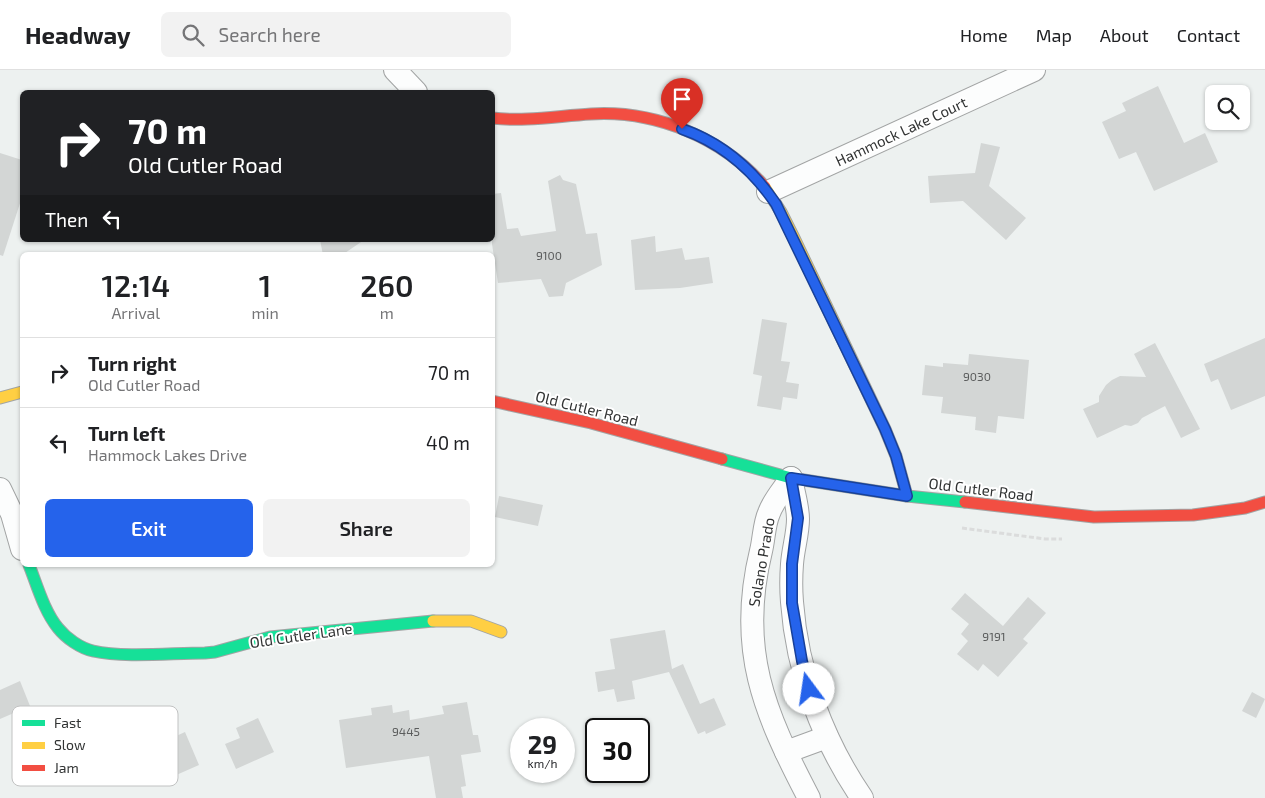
<!DOCTYPE html>
<html lang="en">
<head>
<meta charset="utf-8">
<style>
	body { margin:0; font-family:"Exo 2",sans-serif; background:#f2f2f2; color:#202124; height:100vh; display:flex; flex-direction:column; font-size:19px; white-space:nowrap }
	* { box-sizing:border-box; margin:0 }
	p { font-size:16px; color:#757577 }
	.icon { flex:none; width:28px; height:28px; fill:none; stroke:currentColor; stroke-width:2; stroke-linecap:round; stroke-linejoin:round }
	.map { position:relative; flex:1; overflow:hidden }
	.panel { position:absolute; left:20px; top:182px; width:475px; height:315px; display:flex; flex-direction:column; background:#fff; border-radius:8px; box-shadow:0 1px 4px #0004 }
	.panel>* { flex:none }
	.hud { position:absolute; left:20px; top:20px; width:475px; height:152px; border-radius:8px; box-shadow:0 1px 4px #0004; background:#202124; color:#fff; overflow:hidden }
	.tools { position:absolute; left:1205px; top:15px; display:grid; gap:10px }
	.tools a { display:grid; place-items:center; width:45px; height:45px; border-radius:8px; background:#fff; box-shadow:0 1px 4px #0004; font-size:25px }
	.speed { position:absolute; left:510px; top:648px; display:flex; gap:10px; font-size:25px; font-weight:700; text-align:center }
	.speed>* { display:grid; place-content:center; width:65px; height:65px; border-radius:50%; background:#fff; box-shadow:0 1px 4px #0004; line-height:1 }
	.speed small { font-size:12px; font-weight:400 }
	.speed .limit { border:2px solid #111; border-radius:8px; background:#fff; color:#111 }
	.pin { position:absolute; display:grid; place-items:center; width:42px; height:42px; color:#fff; margin:-51px -21px; border-radius:50% 50% 50% 0; rotate:-45deg; box-shadow:0 0 5px #0007 }
	.pin .icon { rotate:45deg }
	.me { position:absolute; width:55px; margin:-28px; rotate:346deg; stroke-linejoin:round; filter:drop-shadow(0 0 4px #0008) }
	.turn { display:flex; align-items:center; gap:18px; height:105px; padding:0 25px; font-size:22px }
	.turn .icon { width:65px; height:65px; stroke-width:2.5 }
	.turn b { display:block; font-size:35px; line-height:42px }
	.then { display:flex; align-items:center; height:48px; padding:0 25px; background:#0003; gap:10px; font-size:19px }
	.eta { display:flex; justify-content:space-evenly; align-items:center; height:85px; text-align:center }
	.eta b { font-size:30px; font-weight:600; line-height:35px }
	.cta { display:flex; gap:10px; margin-top:auto; padding:10px 25px }
	.cta a { flex:1; height:58px; border-radius:8px; background:#2563eb; color:#fff; font-size:20px; font-weight:600; line-height:58px; text-align:center }
	.cta a+a { background:#f2f2f2; color:#202124 }
	ul { padding:0; list-style:none }
	li { display:flex; align-items:center; gap:15px; height:70px; padding:0 25px; border-top:1px solid #e0e0e0 }
	li div { flex:1 }
	li b { display:block; font-size:19px }
	li em { font-style:normal }
	header { display:flex; align-items:center; gap:30px; box-sizing:border-box; height:70px; padding:0 25px; background:#fff; border-bottom:1px solid #e0e0e0 }
	header strong { font-size:24px }
	nav { display:flex; gap:28px; margin-inline-start:auto; font-size:18px }
	.search { width:350px; height:45px; background:#f2f2f2; display:flex; align-items:center; gap:12px; box-sizing:border-box; padding:0 18px; border-radius:8px; color:#757577; font-size:19px }
	.map>svg:first-child { display:block }
</style>
</head>
<body>
<header>
<strong>Headway</strong>
<div class="search"><svg class="icon" aria-label="search" viewBox="0 0 24 24"><circle cx="10" cy="10" r="6"/><path d="M15 15l6 6"/></svg>Search here</div>
<nav><a>Home</a><a>Map</a><a>About</a><a>Contact</a></nav>
</header>
<div class="map">
<svg width="1265" height="728" viewBox="0 0 1265 728">
	<rect width="100%" height="100%" fill="#edf1f0"/>
	<g fill="#d3d6d5">
		<path d="M1158,16l26,57 21,-10 13,29 -64,29 -18,-39 -17,7 -17,-37 24,-11 -4,-8z"/>
		<path d="M981,73l19,4 -11,39 37,32 -20,22 -43,-39 -33,2 -2,-27 47,-3z"/>
		<path d="M0,83l22,7v37l-19,59 -3,-1z"/>
		<path d="M560,105l3,5 13,4 10,50 11,-1 5,32 -36,18 -3,13 -14,1 -8,-18 -43,4 -6,-39v-50l9,-1 6,36 11,-1 3,8 35,-5 -8,-50z"/>
		<path d="M655,166l1,16 26,-4 3,12 24,-3 4,26 -33,5 -45,2 -4,-50z"/>
		<path d="M320,170h44l-22,15h-19z"/>
		<path d="M762,249l25,4 -6,38 9,1 -4,20 13,2 -2,15 -14,-2 -2,13 -24,-4 5,-30 -9,-2z"/>
		<path d="M1265,268v58l-34,14 -13,-31 -7,3 -7,-18z"/>
		<path d="M1155,273l45,86 -19,9 -16,-32 -23,12 -4,5 -7,3 -6,-1 -28,13 -14,-29 16,-7v-6l7,-11 6,-5 8,-4 26,1 -12,-23z"/>
		<path d="M969,284l60,6 -5,59 -26,-3 -2,17 -21,-3 1,-13 -35,-4 2,-16 -21,-2 3,-30 18,2v-4l25,2z"/>
		<path d="M499,426l44,9 -5,21 -43,-9z"/>
		<path d="M965,523l38,33 25,-29 18,16 -23,26 5,4 -30,34 -15,-13 -5,7 -21,-17 11,-13 -7,-7 8,-10 -18,-15z"/>
		<path d="M665,560l7,39 11,-5 17,40 14,-6 12,27 -20,9 -1,-3 -7,3 -29,-62 -37,9 3,18 -18,3 -3,-13 -16,3 -3,-20 20,-3 -5,-30z"/>
		<path d="M20,611l10,25 -30,13v-29z"/>
		<path d="M1252,622l13,7 -9,19 -14,-7z"/>
		<path d="M467,632l6,33h5l3,17 -20,3 5,31 -5,1 2,11h-27l-7,-42 -83,12 -7,-48 33,-5 -1,-7 21,-3 1,8 16,-3 1,10 34,-6 -2,-8z"/>
		<path d="M258,648l16,34 -38,17 -11,-25 15,-6 -4,-10z"/>
		<path d="M154,651l9,21 22,-10 14,33 -25,11 -12,-29 -24,10 -10,-25z"/>
	</g>
	<g fill="none" stroke-linecap="round" stroke-linejoin="round">
		<g stroke="#a2a4a4" stroke-width="24">
			<g id="street">
				<path d="M395,0l21,22"/>
				<path d="M768,122l266,-122"/>
				<path d="M791,408c-7,11 -18,23 -22,35 -5,11 -5,26 -8,38 -24,98 3,161 48,247"/>
				<path d="M791,408c2,13 7,28 7,41 0,15 -5,30 -6,45 -1,13 -1,26 0,38 5,70 31,139 70,196"/>
				<path d="M0,419l12,25 10,35"/>
				<path d="M786,682l41,-15"/>
			</g>
		</g>
		<g stroke="#a2a4a4" stroke-width="13">
			<g id="fast">
				<path d="M722,389l69,19 116,18 58,6"/>
				<path d="M29,495c8,20 15,46 29,63 8,10 22,20 35,23 32,7 78,2 112,2l10,-1 55,-15 163,-16"/>
			</g>
		</g>
		<g stroke="#a2a4a4" stroke-width="13">
			<g id="slow">
				<path d="M765,117l16,25 13,26 91,191 11,27 11,40"/>
				<path d="M0,328l22,-6"/>
				<path d="M433,551h38l30,11"/>
			</g>
		</g>
		<g stroke="#a2a4a4" stroke-width="13">
			<g id="jam">
				<path d="M492,48c34,4 65,-2 99,-4 65,-4 132,24 174,73"/>
				<path d="M492,331l99,22 131,36"/>
				<path d="M965,432l129,15 99,-2 52,-7 20,-6"/>
			</g>
		</g>
		<path stroke="#dbdcdc" stroke-width="3" stroke-dasharray="5 2.5" stroke-linecap="butt" d="M962,458l83,11h17"/>
		<use href="#street" stroke="#fcfdfd" stroke-width="22"/>
		<use href="#fast" stroke="#16e098" stroke-width="11"/>
		<use href="#slow" stroke="#ffcf43" stroke-width="11"/>
		<use href="#jam" stroke="#f24e42" stroke-width="11"/>
	</g>
	<g fill="none" stroke-linecap="round" stroke-linejoin="round">
		<g stroke="#184099" stroke-width="12">
			<path id="route" d="M682,59c40,14 71,41 94,75l109,225 11,27 11,40 -116,-18 7,40 -6,46v39l10,58 7,28"/>
		</g>
		<use href="#route" stroke="#2563eb" stroke-width="9"/>
	</g>
	<g text-anchor="middle" dominant-baseline="central" stroke-width="4" stroke-linejoin="round" paint-order="stroke">
		<g font-size="12" fill="#5a5c5c">
			<text x="549" y="185">9100</text>
			<text x="977" y="306">9030</text>
			<text x="994" y="566">9191</text>
			<text x="406" y="661">9445</text>
		</g>
		<g font-size="15" fill="#313333" stroke="#fff">
			<text transform="translate(901 61) rotate(-25)">Hammock Lake Court</text>
			<text transform="translate(587 338) rotate(14)">Old Cutler Road</text>
			<text transform="translate(981 419) rotate(7)">Old Cutler Road</text>
			<text transform="translate(761 492) rotate(-80)">Solano Prado</text>
			<text transform="translate(301 565) rotate(-8)">Old Cutler Lane</text>
		</g>
	</g>
	<rect x="12" y="636" width="166" height="80" rx="8" fill="#fff" stroke="#c1c2c2" stroke-width="1"/>
	<rect x="22" y="650" width="23" height="6" fill="#16e098"/>
	<rect x="22" y="672" width="23" height="7" fill="#ffcf43"/>
	<rect x="22" y="695" width="23" height="6" fill="#f24e42"/>
	<g font-size="14" fill="#313333">
		<text x="54" y="658">Fast</text>
		<text x="54" y="680">Slow</text>
		<text x="54" y="703">Jam</text>
	</g>
</svg>
<div class="tools">
<a><svg class="icon" aria-label="search" viewBox="0 0 24 24"><circle cx="10" cy="10" r="6"/><path d="M15 15l6 6"/></svg></a>
</div>
<div class="speed"><div>29<small>km/h</small></div><div class="limit">30</div></div>
<div class="pin" style="left:682px;top:59px;background:#d93025"><svg class="icon" aria-label="arrive" viewBox="0 0 24 24"><path d="M6 21V4h12l-3 4 3 4H6"/></svg></div>
<svg class="me" style="left:809px;top:619px" viewBox="-20 -20 40 40"><circle r="19" fill="#fff"/><path d="M0-13L10 11 0 6-10 11z" fill="#2563eb"/></svg>
<div class="hud">
<div class="turn"><svg class="icon" aria-label="right" viewBox="0 0 24 24"><path d="M7 20v-9h11M14 6l5 5-5 5"/></svg><div><b>70 m</b>Old Cutler Road</div></div>
<div class="then">Then<svg class="icon" aria-label="left" viewBox="0 0 24 24"><path d="M17 20v-9H6M10 6l-5 5 5 5"/></svg></div>
</div>
<section class="panel">
<div class="eta">
<div><b>12:14</b><p>Arrival</p></div>
<div><b>1</b><p>min</p></div>
<div><b>260</b><p>m</p></div>
</div>
<ul>
<li><svg class="icon" aria-label="right" viewBox="0 0 24 24"><path d="M7 20v-9h11M14 6l5 5-5 5"/></svg><div><b>Turn right</b><p>Old Cutler Road</p></div><em>70 m</em></li>
<li><svg class="icon" aria-label="left" viewBox="0 0 24 24"><path d="M17 20v-9H6M10 6l-5 5 5 5"/></svg><div><b>Turn left</b><p>Hammock Lakes Drive</p></div><em>40 m</em></li>
</ul>
<div class="cta"><a>Exit</a><a>Share</a></div>
</section>
</div>
</body>
</html>
